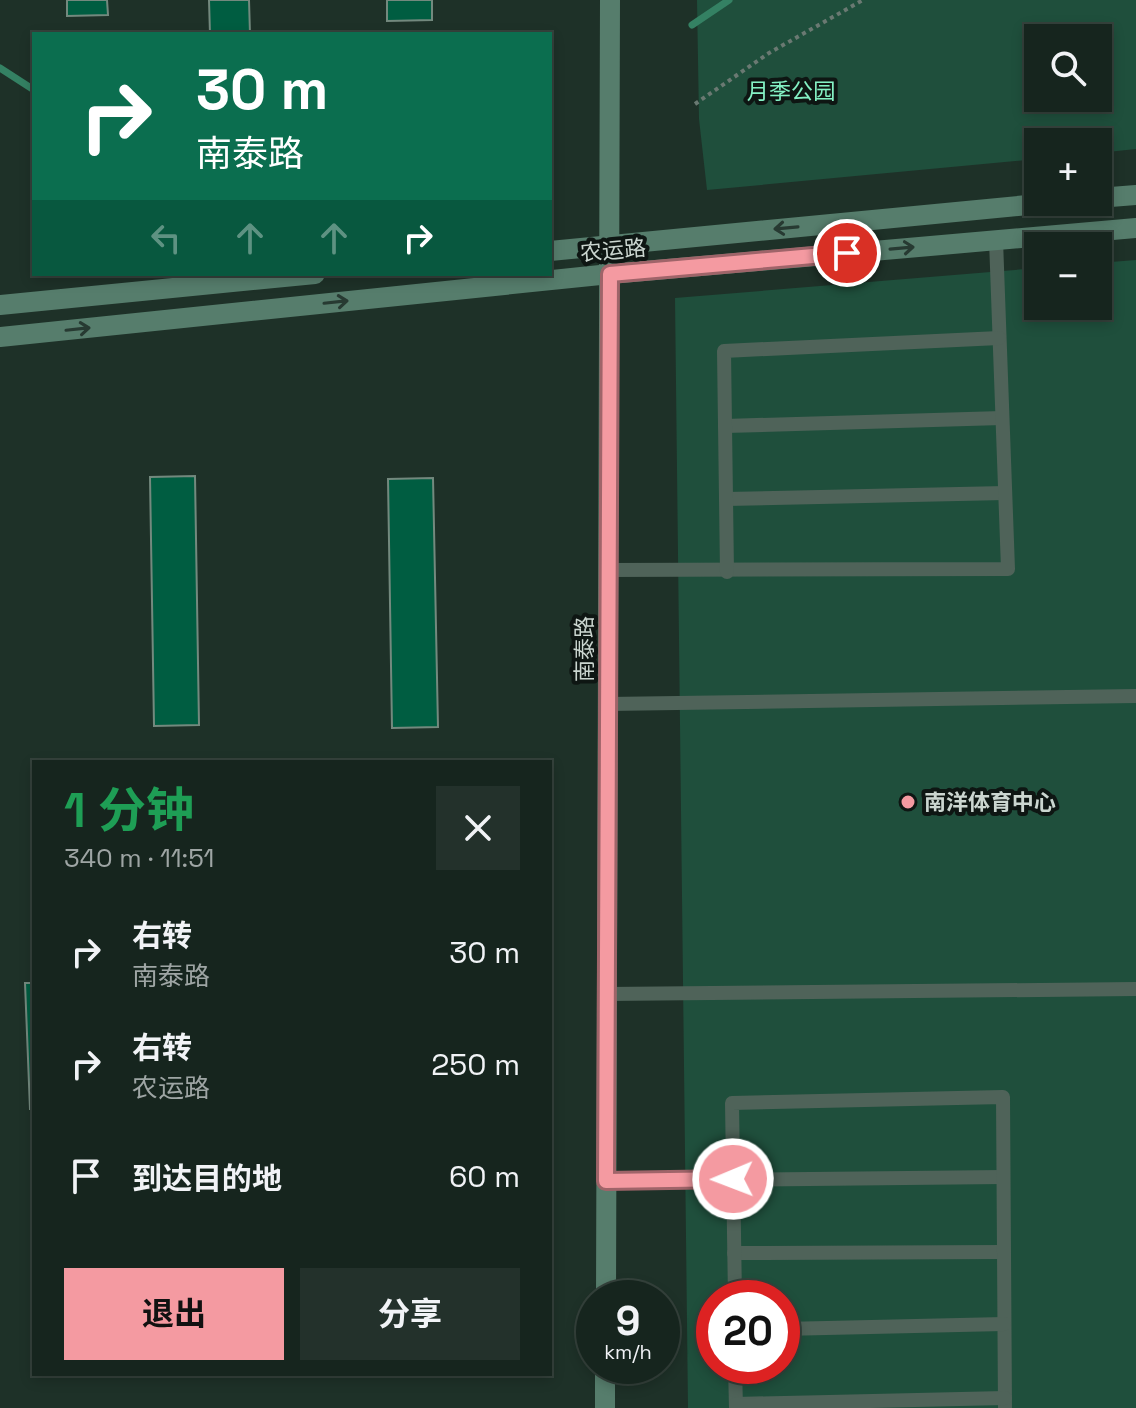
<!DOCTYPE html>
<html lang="zh">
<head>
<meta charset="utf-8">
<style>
	body { margin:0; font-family:"Space Grotesk","Noto Sans SC",sans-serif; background:#23312b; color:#f1f3f6; height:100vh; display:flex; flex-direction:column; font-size:30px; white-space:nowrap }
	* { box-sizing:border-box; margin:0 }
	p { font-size:26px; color:#9ea5a4 }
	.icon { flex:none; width:44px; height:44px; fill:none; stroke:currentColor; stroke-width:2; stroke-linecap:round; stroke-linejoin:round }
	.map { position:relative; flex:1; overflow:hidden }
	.side { position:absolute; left:32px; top:760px; width:520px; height:616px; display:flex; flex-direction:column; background:#16251e; border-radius:0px; box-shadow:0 4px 12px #0003,0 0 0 2px #35423c }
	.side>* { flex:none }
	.top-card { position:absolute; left:32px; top:32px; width:520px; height:244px; border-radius:0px; box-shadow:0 4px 12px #0003,0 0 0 2px #35423c; background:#0b6e4f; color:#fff; overflow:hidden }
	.buttons { position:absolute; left:1024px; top:24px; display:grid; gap:16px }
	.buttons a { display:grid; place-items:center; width:88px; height:88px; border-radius:0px; background:#16251e; box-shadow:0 4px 12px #0003,0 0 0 2px #35423c; font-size:40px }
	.speed { position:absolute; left:576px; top:1280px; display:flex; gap:16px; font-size:40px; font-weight:700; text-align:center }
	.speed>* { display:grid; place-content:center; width:104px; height:104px; border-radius:50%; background:#16251e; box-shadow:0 4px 12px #0003,0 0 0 2px #35423c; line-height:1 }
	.speed small { font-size:20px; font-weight:400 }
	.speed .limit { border:12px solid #d22; background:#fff; color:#111 }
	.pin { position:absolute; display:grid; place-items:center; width:68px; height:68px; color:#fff; margin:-34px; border:4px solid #fff; border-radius:50%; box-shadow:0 2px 8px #0007 }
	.me { position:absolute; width:88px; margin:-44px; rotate:269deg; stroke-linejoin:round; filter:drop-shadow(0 0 6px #0008) }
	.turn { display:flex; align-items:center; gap:28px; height:168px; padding:0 32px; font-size:36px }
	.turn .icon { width:104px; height:104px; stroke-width:2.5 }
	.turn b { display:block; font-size:56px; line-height:68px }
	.lanes { display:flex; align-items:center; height:76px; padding:0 32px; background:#0003; justify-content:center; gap:40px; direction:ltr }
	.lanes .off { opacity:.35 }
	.round { display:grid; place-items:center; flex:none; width:84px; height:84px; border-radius:0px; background:#23312b }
	.summary { display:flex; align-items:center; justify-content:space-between; height:136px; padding:0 32px }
	h1 { font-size:48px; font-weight:700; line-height:60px; color:#1e9e55 }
	.primary-button { display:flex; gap:16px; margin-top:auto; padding:16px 32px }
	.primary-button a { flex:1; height:92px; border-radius:0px; background:#f49aa1; color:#111; font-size:32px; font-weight:700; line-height:92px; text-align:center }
	.primary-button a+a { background:#23312b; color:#f1f3f6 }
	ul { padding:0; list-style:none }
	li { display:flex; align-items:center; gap:24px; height:112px; padding:0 32px }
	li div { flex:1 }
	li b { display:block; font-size:30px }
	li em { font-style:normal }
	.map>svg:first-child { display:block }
</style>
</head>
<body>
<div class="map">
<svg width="1136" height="1408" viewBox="0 0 1136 1408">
	<rect width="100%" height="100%" fill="#1e3128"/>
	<g fill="#1f4f3c" fill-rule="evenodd">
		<path d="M697,0h439v149l-38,4v-11h-60v17l-331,31 -8,-71zM1038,38h60v60h-60z"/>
		<path d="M1136,260v1148h-448l-13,-1110 363,-30v38h60v-43zM714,1298h68v68h-68z"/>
	</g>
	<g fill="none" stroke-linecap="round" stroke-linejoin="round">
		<g stroke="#348163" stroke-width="7">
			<path d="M692,25l37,-25"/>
			<path d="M0,68l34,22"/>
		</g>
	</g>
	<g fill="#005d41" stroke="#73897e" stroke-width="2">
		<path d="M67,0h40l1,15 -41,1z"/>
		<path d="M209,0h40l1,34h-40z"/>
		<path d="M387,0h45v20l-45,1z"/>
		<path d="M195,476l4,249 -45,1 -4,-249z"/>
		<path d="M433,478l5,249 -46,1 -4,-249z"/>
		<path d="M25,983h9v126h-4z"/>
	</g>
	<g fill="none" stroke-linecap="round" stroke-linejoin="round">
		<path stroke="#6a7972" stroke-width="4" stroke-dasharray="4 4" stroke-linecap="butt" d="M695,104l74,-51 94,-53"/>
		<g stroke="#4f6359" stroke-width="14">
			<path d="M725,426l277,-8"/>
			<path d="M726,499l279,-6"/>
			<path d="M608,570l400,-1 -12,-329"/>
			<path d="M727,572l-3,-221 275,-13"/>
			<path d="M608,704l528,-8"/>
			<path d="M607,994l529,-5"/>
			<path d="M606,1181l397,-4"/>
			<path d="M734,1253l270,-1"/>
			<path d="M735,1298l-3,-195 271,-6 2,311"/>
			<path d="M782,1329l222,-5"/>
			<path d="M735,1366l1,42"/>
			<path d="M736,1404l269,-6"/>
		</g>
		<g stroke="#567d6c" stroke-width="20">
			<path d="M1098,198l38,-3"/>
			<path d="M550,251l509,-49"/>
			<path d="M0,305l315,-31"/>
			<path d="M0,337l610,-63 526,-46"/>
			<path d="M606,1298l4,-1298"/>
			<path d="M605,1408v-42"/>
		</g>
	</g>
	<defs><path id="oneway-shaft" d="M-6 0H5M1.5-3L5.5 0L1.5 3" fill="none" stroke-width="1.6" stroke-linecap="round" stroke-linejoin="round" transform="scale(2)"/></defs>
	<g stroke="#273a32">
		<use href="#oneway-shaft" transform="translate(786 228) rotate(175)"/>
		<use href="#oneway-shaft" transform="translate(902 248) rotate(-5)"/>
		<use href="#oneway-shaft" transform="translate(336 302) rotate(-6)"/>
		<use href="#oneway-shaft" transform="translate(78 329) rotate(-6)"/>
	</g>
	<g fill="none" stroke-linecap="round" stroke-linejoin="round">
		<g stroke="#9f6469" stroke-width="20">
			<path id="route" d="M733,1179l-127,2 4,-907 237,-21"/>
		</g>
		<use href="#route" stroke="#f49aa1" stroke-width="14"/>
	</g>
	<circle fill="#f49aa1" stroke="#0e1613" stroke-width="3" cx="908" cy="802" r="8"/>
	<g text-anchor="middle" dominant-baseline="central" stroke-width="8" stroke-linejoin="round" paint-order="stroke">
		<g font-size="22" fill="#84f1c4" stroke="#0e1613">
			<text x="791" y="91">月季公园</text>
		</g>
		<g font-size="22" fill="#cbd6d0" stroke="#0e1613">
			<text transform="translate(613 250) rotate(-5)">农运路</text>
			<text transform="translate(584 649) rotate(-90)">南泰路</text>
		</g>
		<g font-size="22" font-weight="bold" fill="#cbd6d0" stroke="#0e1613" text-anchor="start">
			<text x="924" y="802">南洋体育中心</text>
		</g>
	</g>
</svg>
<div class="buttons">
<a><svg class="icon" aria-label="search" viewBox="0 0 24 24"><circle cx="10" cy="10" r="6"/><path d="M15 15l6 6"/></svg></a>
<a>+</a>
<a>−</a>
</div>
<div class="speed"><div>9<small>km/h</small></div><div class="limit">20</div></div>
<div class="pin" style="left:847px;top:253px;background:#d93025"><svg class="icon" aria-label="arrive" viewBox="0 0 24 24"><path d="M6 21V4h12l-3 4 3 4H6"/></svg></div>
<svg class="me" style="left:733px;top:1179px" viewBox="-20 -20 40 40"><circle r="17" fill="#f49aa1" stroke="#fff" stroke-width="3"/><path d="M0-11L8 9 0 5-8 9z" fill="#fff"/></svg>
<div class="top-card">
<div class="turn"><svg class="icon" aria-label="right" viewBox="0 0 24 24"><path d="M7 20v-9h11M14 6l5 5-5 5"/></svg><div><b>30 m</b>南泰路</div></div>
<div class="lanes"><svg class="icon off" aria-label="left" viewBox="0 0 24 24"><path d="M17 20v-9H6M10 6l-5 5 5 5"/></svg><svg class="icon off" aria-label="ahead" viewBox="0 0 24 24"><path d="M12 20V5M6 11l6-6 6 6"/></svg><svg class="icon off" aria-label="ahead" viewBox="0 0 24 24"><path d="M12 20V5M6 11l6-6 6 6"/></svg><svg class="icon" aria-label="right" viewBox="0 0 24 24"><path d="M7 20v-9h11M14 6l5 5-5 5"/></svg></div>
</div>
<section class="side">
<div class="summary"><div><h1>1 分钟</h1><p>340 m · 11:51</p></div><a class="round"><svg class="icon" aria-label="close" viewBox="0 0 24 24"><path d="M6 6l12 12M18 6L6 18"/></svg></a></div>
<ul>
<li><svg class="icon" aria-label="right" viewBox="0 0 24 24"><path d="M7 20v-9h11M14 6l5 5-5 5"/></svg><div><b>右转</b><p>南泰路</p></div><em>30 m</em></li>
<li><svg class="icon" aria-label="right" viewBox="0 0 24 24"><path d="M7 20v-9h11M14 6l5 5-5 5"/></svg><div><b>右转</b><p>农运路</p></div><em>250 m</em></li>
<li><svg class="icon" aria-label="arrive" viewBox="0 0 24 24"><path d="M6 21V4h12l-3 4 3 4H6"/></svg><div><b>到达目的地</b></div><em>60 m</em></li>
</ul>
<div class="primary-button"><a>退出</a><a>分享</a></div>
</section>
</div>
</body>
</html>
